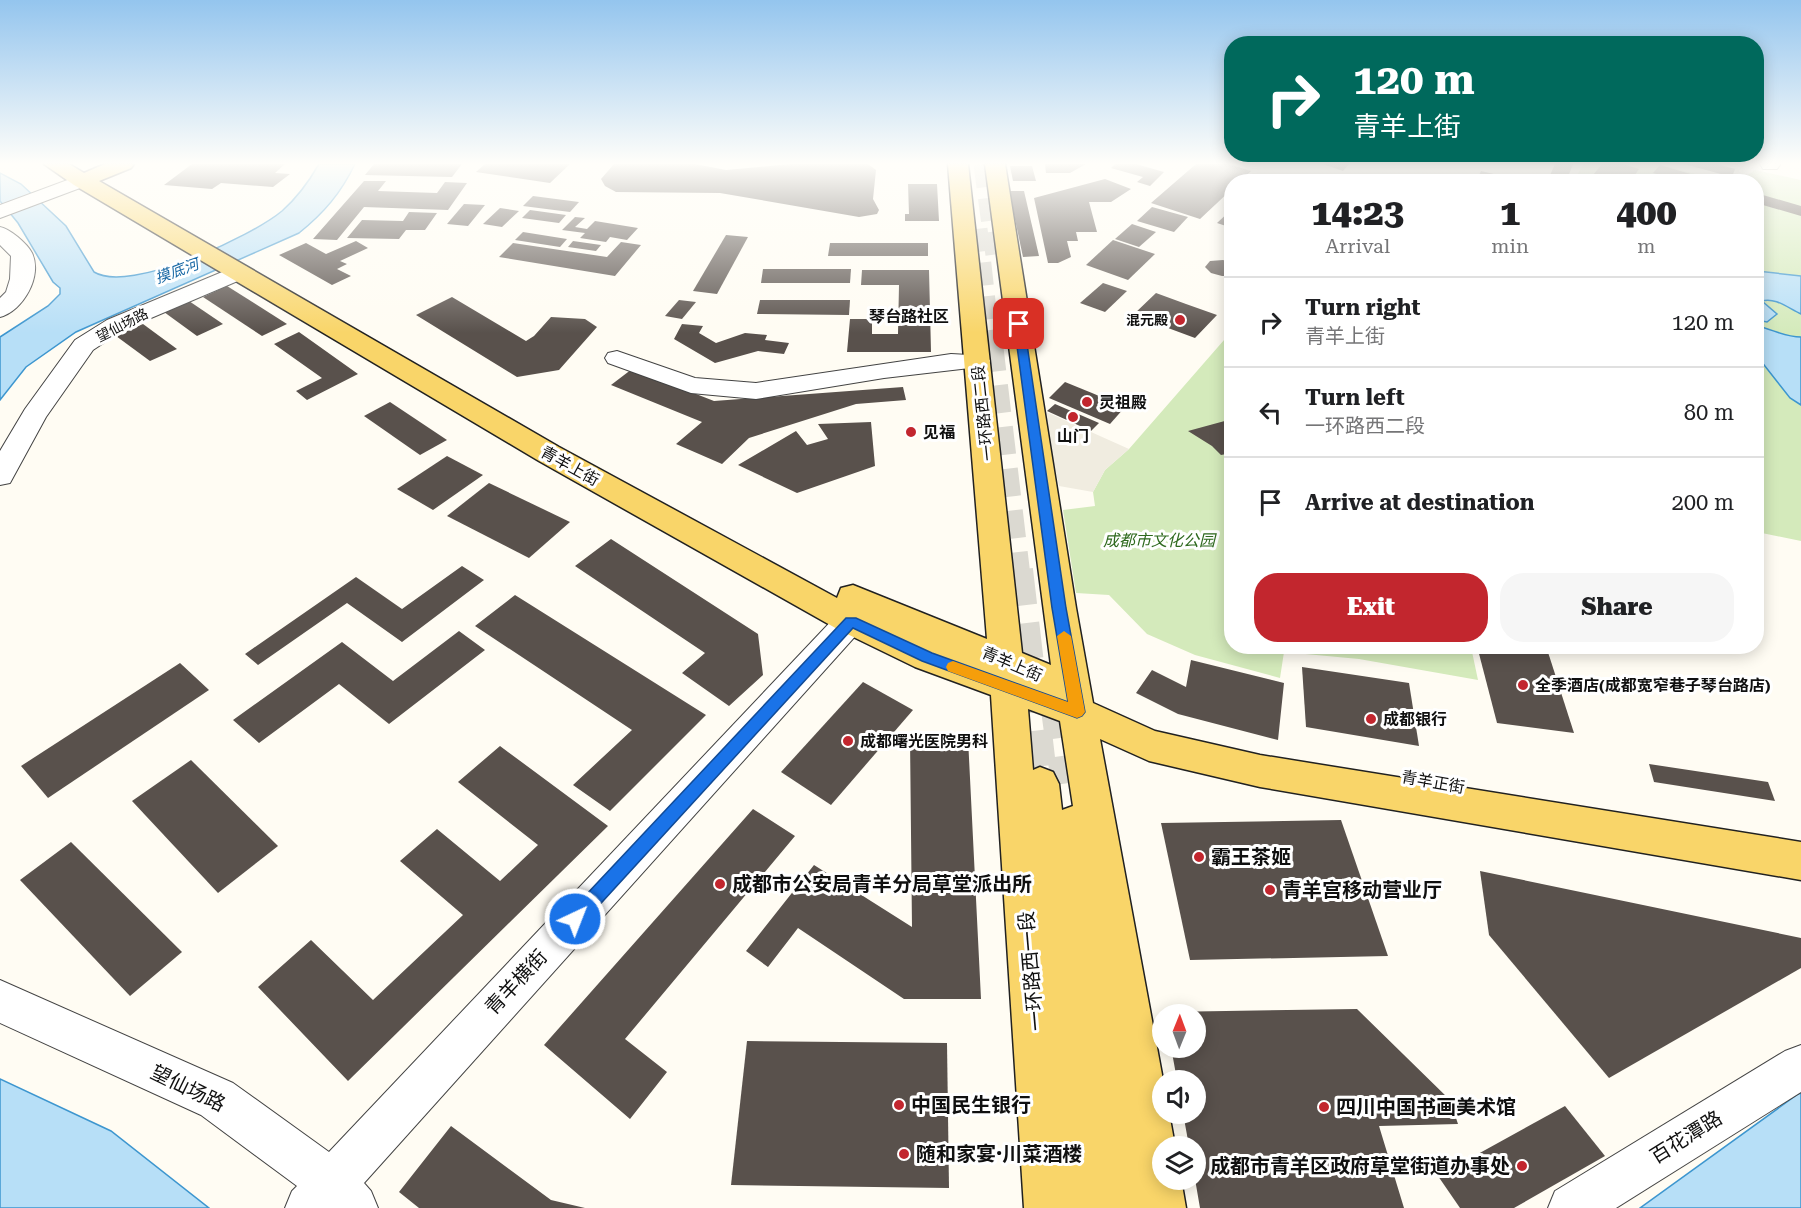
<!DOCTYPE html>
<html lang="en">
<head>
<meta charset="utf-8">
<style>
	body { margin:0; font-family:"Roboto Serif","Noto Sans SC",serif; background:#f6f6f6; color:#202124; height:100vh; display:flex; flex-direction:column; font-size:22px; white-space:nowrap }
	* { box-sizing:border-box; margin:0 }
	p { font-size:20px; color:#757577 }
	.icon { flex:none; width:33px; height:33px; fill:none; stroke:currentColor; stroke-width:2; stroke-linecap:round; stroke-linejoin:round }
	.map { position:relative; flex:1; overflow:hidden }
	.drawer { position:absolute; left:1224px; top:174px; width:540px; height:480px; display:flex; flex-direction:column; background:#fff; border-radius:24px; box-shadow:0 3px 15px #0003 }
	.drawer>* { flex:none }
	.top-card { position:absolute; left:1224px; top:36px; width:540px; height:126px; border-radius:24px; box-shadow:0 3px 15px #0003; background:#00695c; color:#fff; overflow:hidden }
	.needle { width:39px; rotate:1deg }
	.tools { position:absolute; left:1152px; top:1004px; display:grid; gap:12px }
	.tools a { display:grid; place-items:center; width:54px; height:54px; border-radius:50%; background:#fff; box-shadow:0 3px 15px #0003; font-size:30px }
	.pin { position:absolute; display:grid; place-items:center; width:51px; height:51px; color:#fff; margin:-26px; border-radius:12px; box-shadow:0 3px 9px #0006 }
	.me { position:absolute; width:66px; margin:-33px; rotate:43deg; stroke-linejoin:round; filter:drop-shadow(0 0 4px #0008) }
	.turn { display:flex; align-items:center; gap:21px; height:126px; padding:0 30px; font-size:27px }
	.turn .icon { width:78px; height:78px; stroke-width:2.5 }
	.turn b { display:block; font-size:42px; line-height:51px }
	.eta { display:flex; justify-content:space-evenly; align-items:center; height:102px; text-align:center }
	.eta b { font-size:36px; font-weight:800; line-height:42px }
	.primary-button { display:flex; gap:12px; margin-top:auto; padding:12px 30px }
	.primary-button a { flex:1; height:69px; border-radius:24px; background:#c2262e; color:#fff; font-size:24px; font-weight:800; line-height:69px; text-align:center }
	.primary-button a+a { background:#f6f6f6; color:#202124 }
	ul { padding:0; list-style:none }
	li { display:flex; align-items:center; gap:18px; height:90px; padding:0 30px; border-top:2px solid #e0e0e0 }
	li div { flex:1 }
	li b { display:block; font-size:22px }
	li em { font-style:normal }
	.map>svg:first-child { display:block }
</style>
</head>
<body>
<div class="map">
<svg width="1801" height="1208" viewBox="0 0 1801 1208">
	<rect width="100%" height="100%" fill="#fffcf3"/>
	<g fill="#d4eabb">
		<path d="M1583,164h76l62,17 -147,1z"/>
		<path d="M1755,170l46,10v361l-44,-9 -1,-350h-19z"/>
		<path d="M1231,332l1,314 239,1 7,33 -119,-21 -75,-7 -4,26 -85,-23 -48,-21 -38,-39 -33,-2 -13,-83 32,-4 -2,-14 12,-22 24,-21z"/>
	</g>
	<path fill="#f0ece0" d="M1042,410l87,39 -24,21 -12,22 -34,-6z"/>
	<g fill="#b7dff7" stroke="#3d96cf" stroke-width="1.5">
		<path d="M319,164h36c-14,29 -31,49 -56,69l-223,99 -50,35 -26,33v-63l48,-31 12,-12v-6l-7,-6 -35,-59 -18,-22v-28l21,11 45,42 28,46c36,22 158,-36 188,-61 16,-14 26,-28 37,-47z"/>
		<path d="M1757,271l44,5v38c-13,-6 -26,-17 -39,-13l15,13 -10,8 -10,-2z"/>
		<path d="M1757,326c15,3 27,11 44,11v68l-11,-7 -33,-42z"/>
		<path d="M0,1079l111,52 98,77h-209z"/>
		<path d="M1801,1093v115h-161l158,-114z"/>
	</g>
	<g fill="#59514c">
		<path d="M192,164h93l-10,9 15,1 -17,13 -52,-4 -9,6 -48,-4z"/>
		<path d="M374,164h88l-10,13 -87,-2z"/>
		<path d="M485,164h85l-20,19 -74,-11z"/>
		<path d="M614,164h81l31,6 64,-6h78l8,6 -3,29 6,11 -2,4 -18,3 -139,-24 -104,-1 -11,-6 -4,-7z"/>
		<path d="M1045,164h41l-16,9h-24z"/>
		<path d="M1115,164h21l28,8 -14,14 -13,-4 6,-5 -32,-9z"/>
		<path d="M1196,164h33l22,7 -12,11h-7v7l-32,30 -49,-16z"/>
		<path d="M1323,164h26l-6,7z"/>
		<path d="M1555,164h18l-7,18h-19z"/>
		<path d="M1602,164h21l16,5 -9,13h-13l-24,-7z"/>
		<path d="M1684,164h33l18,5 -3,8z"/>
		<path d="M1660,165l54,16v1h-30l-31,-9z"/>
		<path d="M1010,166h22l4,15h-23z"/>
		<path d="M1481,171l42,10v1h-47z"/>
		<path d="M1105,179l26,10 -20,13h-22l8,30h-21l2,9h-11l4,16 -13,6h-10l-14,-65z"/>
		<path d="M364,181h22l-8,10 59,2 8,-11 22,1 -19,27 -84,-3 -27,33 -24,-1z"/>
		<path d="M908,184h29l2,37h-34v-7h4z"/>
		<path d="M1009,191h15l15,65 -16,1z"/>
		<path d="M1756,193l45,13v10l-45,-13z"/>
		<path d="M533,196l46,6 -9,10 -47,-6z"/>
		<path d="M464,204l21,1 -17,21 -21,-2z"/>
		<path d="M1152,207l36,10 -14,15 -37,-11z"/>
		<path d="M500,208l19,3 -17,16 -19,-3z"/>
		<path d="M1232,209v19l-15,-5z"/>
		<path d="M530,210l36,5 -7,8 -37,-5z"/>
		<path d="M409,212l28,1 -12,17h-19l-7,9 -52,-1 15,-18 41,1z"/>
		<path d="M575,217l10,1 -10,9 12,2 8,-8 43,7 -11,12 -17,-3 -4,5 -26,-4 5,-5 -23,-3z"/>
		<path d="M1132,224l24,8 -17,15 -24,-8z"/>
		<path d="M523,232l44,7 -7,8 -45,-7z"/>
		<path d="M726,235l22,2 -31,57 -24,-3z"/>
		<path d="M1113,240l42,14 -27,26 -42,-15z"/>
		<path d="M356,241l12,7 -28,13 7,3 -10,5 14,7 -19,9 -53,-30 27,-12 20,11z"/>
		<path d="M573,241l28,4 -5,6 -28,-4z"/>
		<path d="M621,242l20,3 -26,31 -116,-19 14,-14 94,14z"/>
		<path d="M830,243h98v13h-100z"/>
		<path d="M1223,260l9,3v13h-10l-11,-3 -6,-6 5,-6z"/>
		<path d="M763,269h88l-1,14h-89z"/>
		<path d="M862,270h67l2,82h-84l3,-33h22v15h26l1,-49h-38z"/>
		<path d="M1103,283l24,8 -22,21 -25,-9z"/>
		<path d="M227,286l60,38 -25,12 -59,-39z"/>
		<path d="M1156,293l30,11 31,11 -22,23 -62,-23z"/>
		<path d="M452,297l74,44 8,-5 17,-19 34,2 12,8 -38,43 -42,7 -101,-62z"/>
		<path d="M679,300l17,2 -14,17 -17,-3z"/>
		<path d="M760,300h90l-1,15 -92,-1z"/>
		<path d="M189,301l34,23 -26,12 -33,-24z"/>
		<path d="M143,324l34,25 -27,12 -34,-25z"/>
		<path d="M682,324l21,2 -4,7 17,10 29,-10 22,2 -2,5 24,3 -5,11 -26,-3 -43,12 -41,-24z"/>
		<path d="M299,332l59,42 -51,26 -11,-9 26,-13 -48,-34z"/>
		<path d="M632,369l82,32 189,-14 3,13 -50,4 -107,34 -27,26 -46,-20 26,-22 -91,-37z"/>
		<path d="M1065,382l27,11 33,14 -15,17 -61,-26z"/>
		<path d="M390,402l57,38 -27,15 -56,-39z"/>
		<path d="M1055,404l44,19 -8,8 -44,-20z"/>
		<path d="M1232,419v34l-11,2 -9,-9 -24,-15z"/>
		<path d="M871,422l4,44 -78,27 -59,-28 58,-34 11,14 21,-6 -10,-15z"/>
		<path d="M447,456l36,19 -50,35 -36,-21z"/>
		<path d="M489,483l81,39 -41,36 -82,-42z"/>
		<path d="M611,539l147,95 5,41 -34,31 -47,-33 23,-20 -130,-87z"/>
		<path d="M462,566l22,14 -82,62 -55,-39 -89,62 -13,-11 111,-77 46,32z"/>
		<path d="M515,595l191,120 -96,96 -37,-26 59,-55 -157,-104z"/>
		<path d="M459,631l26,19 -96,74 -50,-40 -80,59 -26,-23 109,-78 51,39z"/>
		<path d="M1477,646h69l28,87 -77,-10z"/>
		<path d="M1191,660l93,23 -6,57 -100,-26 -42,-21 16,-23 34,17z"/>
		<path d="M180,663l29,27 -161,108 -27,-32z"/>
		<path d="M1302,667l107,16 10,63 -113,-19z"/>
		<path d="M863,682l50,28 -82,95 -50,-33z"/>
		<path d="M910,738h58l13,261h-77l-106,-71 -30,39 -22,-16 68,-86 98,62z"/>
		<path d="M500,746l108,80 -260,255 -90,-94 53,-47 62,60 90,-85 -63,-54 37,-32 63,52 38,-36 -80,-63z"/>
		<path d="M191,760l87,86 -60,47 -86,-92z"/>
		<path d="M1649,764l119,18 7,19 -121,-19z"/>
		<path d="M753,809l42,27 -170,203 42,33 -37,47 -86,-74z"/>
		<path d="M1341,820l47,136 -198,4 -29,-137z"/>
		<path d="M71,842l111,110 -52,44 -110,-116z"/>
		<path d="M1480,871l321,67v30l-192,110 -120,-143z"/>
		<path d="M1357,1009l93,91 8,24 -79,2 25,82h-204l-5,-29 1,-33h-7l-6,-33h13v-33h-19l-6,-33h25v-33h-32v-2z"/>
		<path d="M747,1041l200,2 2,145 -218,-3z"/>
		<path d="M1565,1106l40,50 -91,52h-54l-22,-32z"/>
		<path d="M451,1126l100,74 34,8h-166l-20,-16z"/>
	</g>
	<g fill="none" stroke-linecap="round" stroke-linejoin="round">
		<g stroke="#dbd9d1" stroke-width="23" stroke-dasharray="23 11" stroke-linecap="butt">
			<path d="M985,164l12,91"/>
			<path d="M976,229l13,117"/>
		</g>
		<path stroke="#dbd9d1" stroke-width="28" stroke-dasharray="28 14" stroke-linecap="butt" d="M989,344l27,228"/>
		<g stroke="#dbd9d1" stroke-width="36" stroke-dasharray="36 18" stroke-linecap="butt">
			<path d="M1015,570l25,214"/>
			<path d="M1058,702l11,81"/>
		</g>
		<g stroke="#434343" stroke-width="2">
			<g id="minor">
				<path d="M1760,164h20v1l-3,4h-14z"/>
				<path d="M81,175l7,2 3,4 -3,4 -88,33v-13z"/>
				<path d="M0,227c10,2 27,16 32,26 11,23 -9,58 -32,64v-19l6,-6 4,-13 1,-23 -11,-11z"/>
				<path d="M239,265l8,2 3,5 -3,5 -124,53 -30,20 -47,67 -36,66 -10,2v-34l25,-42 50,-69 32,-20z"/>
				<path d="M617,351l78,27 61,5 195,-29 36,2 3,5 -3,5 -103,12 -128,21 -65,-6 -83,-30 -3,-5 3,-5z"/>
				<path d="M866,592l11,4 5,8 -5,8 -513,571 7,8 7,17h-93l7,-17 5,-5 -96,-71 -201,-92v-43l233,103 96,69 526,-556z"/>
				<path d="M1801,1045v47l-185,116h-68l7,-17 230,-140z"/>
			</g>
		</g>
		<g stroke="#212121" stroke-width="3">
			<path id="major" d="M44,164h25l15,9 21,-9h29l-3,4 -32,13 460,266 278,151 4,-10 12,-3 134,54 -39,-475h20l54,489 29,12 -66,-501h20l71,444 17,95 62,28 105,24 541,87v38l-541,-93 -111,-26 -49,-22 63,341 -1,33h7l6,33h-13v33h19l5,29h-162l-33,-513 -76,-28 -76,-37 -300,-169 -465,-276zM1028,709l32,12 13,85 -11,4 -3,-26 -6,-12 -13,-5 -7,3z"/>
		</g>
		<use href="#minor" fill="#fff" fill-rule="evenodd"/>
		<use href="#major" fill="#f9d569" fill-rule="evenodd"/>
	</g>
	<linearGradient id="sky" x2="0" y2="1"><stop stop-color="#94c5ee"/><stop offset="0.49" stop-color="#fffefa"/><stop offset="1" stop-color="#fffefa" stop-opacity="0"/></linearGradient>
	<rect width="1801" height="333" fill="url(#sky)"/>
	<path fill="#1a73e8" stroke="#114b97" stroke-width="1.5" d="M1019,321l5,3 42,284 19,104 -3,4 -5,2 -5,-2 -150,-55 -69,-33 -272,297 -6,2 -6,-2 -3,-6 3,-6 277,-295h10l76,35 136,49 -16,-94 -38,-284z"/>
	<path fill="#f59e0b" d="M1064,631l7,5 14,76 -3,4 -5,2 -129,-47 -2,-4 2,-4 5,-2 115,41 -11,-66z"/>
	<g fill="#c2262e" stroke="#fff" stroke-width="2">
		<circle cx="1180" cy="320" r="6"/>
		<circle cx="1087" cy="402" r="6"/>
		<circle cx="1073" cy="417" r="6"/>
		<circle cx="911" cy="432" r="6"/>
		<circle cx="1523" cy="685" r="6"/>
		<circle cx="1371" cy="719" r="6"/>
		<circle cx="848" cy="741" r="6"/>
		<circle cx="1199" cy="857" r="6"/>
		<circle cx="720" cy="884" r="6"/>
		<circle cx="1270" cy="890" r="6"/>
		<circle cx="899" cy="1105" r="6"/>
		<circle cx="1324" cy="1107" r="6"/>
		<circle cx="904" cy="1154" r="6"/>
		<circle cx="1522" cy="1166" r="6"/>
	</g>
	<g text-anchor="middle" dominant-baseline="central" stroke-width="6" stroke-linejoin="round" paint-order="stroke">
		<g font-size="14" font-weight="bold" fill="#101010" stroke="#fff" text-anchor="end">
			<text x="1168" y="320">混元殿</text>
		</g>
		<g font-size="14" fill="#101010" stroke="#fff">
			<text transform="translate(122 325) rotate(-27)">望仙场路</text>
		</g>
		<g font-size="15" font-style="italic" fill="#1767a4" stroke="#fff">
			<text transform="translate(177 271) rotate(-20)">摸底河</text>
		</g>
		<g font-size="16" font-weight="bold" fill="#101010" stroke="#fff">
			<text x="909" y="316">琴台路社区</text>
		</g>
		<g font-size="16" font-weight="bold" fill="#101010" stroke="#fff" text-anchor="start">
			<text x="1099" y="402">灵祖殿</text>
			<text x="923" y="432">见福</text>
			<text x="1073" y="436" text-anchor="middle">山门</text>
			<text x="1535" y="685">全季酒店(成都宽窄巷子琴台路店)</text>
			<text x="1383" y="719">成都银行</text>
			<text x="860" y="741">成都曙光医院男科</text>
		</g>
		<g font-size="16" fill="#101010" stroke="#fff">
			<text transform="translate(983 413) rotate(-96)">一环路西二段</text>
			<text transform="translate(570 466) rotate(29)">青羊上街</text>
			<text transform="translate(1012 664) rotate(23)">青羊上街</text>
			<text transform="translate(1433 782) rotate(10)">青羊正街</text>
		</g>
		<g font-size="16" font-style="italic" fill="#2e691e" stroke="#fff">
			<text x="1159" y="540">成都市文化公园</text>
		</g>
		<g font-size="20" font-weight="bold" fill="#101010" stroke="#fff" text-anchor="start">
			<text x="1211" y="857">霸王茶姬</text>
			<text x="732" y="884">成都市公安局青羊分局草堂派出所</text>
			<text x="1282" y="890">青羊宫移动营业厅</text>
			<text x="911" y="1105">中国民生银行</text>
			<text x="1336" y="1107">四川中国书画美术馆</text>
			<text x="916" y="1154">随和家宴·川菜酒楼</text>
			<text x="1510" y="1166" text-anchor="end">成都市青羊区政府草堂街道办事处</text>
		</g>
		<g font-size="20" fill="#101010" stroke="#fff">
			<text transform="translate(1031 971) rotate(-95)">一环路西一段</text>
			<text transform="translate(516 982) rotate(-47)">青羊横街</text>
			<text transform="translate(188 1088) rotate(26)">望仙场路</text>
			<text transform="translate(1686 1137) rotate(-32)">百花潭路</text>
		</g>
	</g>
</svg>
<div class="tools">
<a><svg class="needle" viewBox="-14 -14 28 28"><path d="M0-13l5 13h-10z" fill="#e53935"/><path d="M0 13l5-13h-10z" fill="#757577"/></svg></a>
<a><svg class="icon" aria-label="sound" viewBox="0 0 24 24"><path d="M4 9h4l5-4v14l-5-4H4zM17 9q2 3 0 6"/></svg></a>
<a><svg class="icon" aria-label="layers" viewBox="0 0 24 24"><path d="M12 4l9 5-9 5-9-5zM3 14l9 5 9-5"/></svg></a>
</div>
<div class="pin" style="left:1019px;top:324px;background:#d93025"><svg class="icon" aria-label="arrive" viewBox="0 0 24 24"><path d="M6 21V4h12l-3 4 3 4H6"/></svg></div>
<svg class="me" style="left:575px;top:919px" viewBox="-20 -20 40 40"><circle r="17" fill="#1a73e8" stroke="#fff" stroke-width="3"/><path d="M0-11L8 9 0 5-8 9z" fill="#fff"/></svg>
<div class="top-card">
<div class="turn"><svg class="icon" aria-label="right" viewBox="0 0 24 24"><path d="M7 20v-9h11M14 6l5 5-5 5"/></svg><div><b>120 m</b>青羊上街</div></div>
</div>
<section class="drawer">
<div class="eta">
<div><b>14:23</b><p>Arrival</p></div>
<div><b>1</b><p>min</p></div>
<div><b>400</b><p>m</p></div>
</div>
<ul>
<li><svg class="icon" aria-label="right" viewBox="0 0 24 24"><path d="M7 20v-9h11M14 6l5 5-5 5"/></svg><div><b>Turn right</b><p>青羊上街</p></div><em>120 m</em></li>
<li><svg class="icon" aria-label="left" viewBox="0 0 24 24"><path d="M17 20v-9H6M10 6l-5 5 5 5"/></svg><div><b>Turn left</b><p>一环路西二段</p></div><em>80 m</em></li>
<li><svg class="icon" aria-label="arrive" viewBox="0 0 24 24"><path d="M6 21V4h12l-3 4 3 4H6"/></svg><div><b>Arrive at destination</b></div><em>200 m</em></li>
</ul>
<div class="primary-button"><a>Exit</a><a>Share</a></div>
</section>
</div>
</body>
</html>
